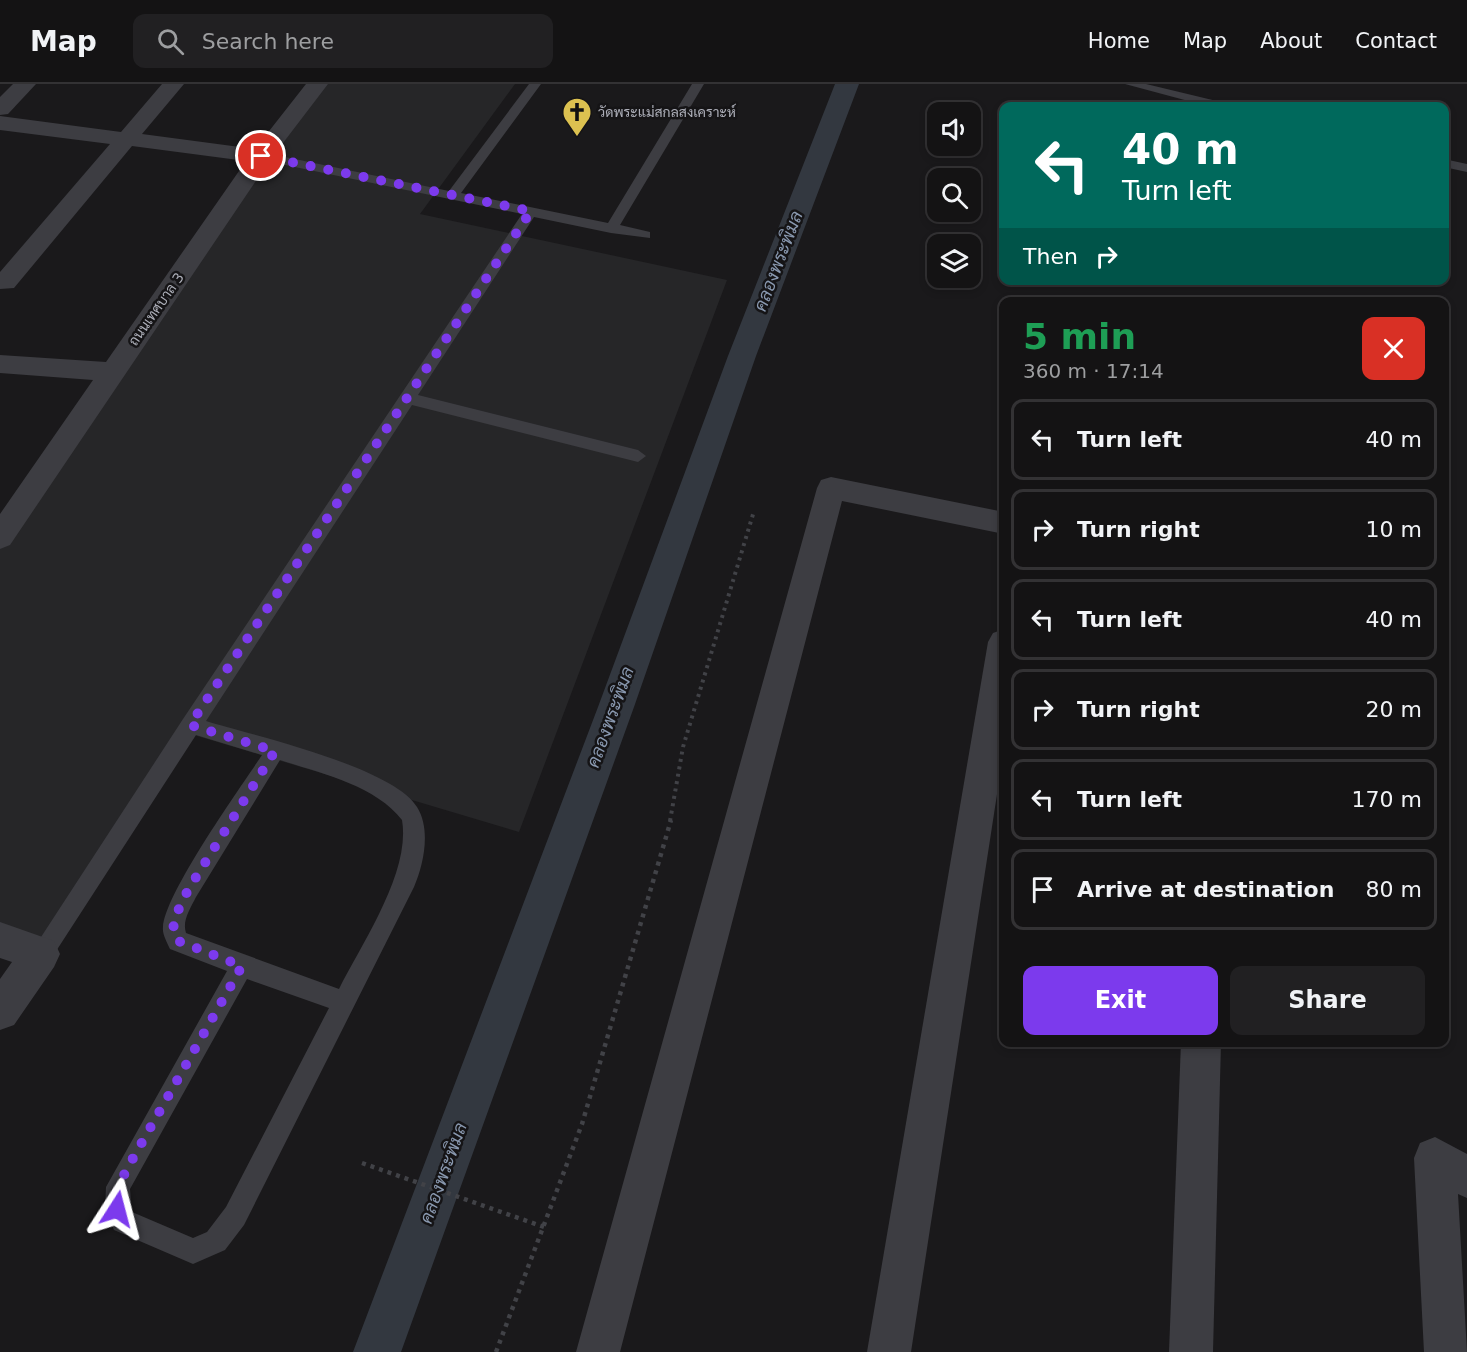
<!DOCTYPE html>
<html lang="en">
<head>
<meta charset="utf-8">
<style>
	body { margin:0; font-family:"DejaVu Sans",Sarabun,sans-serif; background:#212022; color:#f1f3f6; height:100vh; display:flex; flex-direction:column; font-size:22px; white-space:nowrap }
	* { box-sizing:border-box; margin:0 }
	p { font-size:20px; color:#9d9ea0 }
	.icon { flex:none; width:33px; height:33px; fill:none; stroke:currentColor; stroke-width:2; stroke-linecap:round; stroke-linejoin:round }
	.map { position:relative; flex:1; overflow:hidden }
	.side { position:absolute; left:999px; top:213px; width:450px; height:750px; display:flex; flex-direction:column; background:#141314; border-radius:12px; box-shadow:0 3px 9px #0003,0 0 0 2px #333234 }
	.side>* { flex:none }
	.guide { position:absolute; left:999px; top:18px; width:450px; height:183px; border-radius:12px; box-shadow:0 3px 9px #0003,0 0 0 2px #333234; background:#00695c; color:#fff; overflow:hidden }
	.buttons { position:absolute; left:927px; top:18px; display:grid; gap:12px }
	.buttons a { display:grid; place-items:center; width:54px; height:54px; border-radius:12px; background:#141314; box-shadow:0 3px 9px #0003,0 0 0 2px #333234; font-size:30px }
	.pin { position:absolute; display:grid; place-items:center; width:51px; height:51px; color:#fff; margin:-26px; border:3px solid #fff; border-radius:50%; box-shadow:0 2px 6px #0007 }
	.me { position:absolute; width:66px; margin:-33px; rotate:9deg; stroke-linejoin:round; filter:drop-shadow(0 0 4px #0008) }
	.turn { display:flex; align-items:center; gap:21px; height:126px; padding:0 24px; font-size:27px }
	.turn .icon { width:78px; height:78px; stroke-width:2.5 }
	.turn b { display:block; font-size:42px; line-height:51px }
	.then { display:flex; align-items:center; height:57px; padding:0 24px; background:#0003; gap:12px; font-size:22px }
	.round { display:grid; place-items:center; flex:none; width:63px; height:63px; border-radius:12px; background:#212022 }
	.headline { display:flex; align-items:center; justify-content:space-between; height:102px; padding:0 24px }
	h1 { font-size:36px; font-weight:600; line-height:45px; color:#1e9e55 }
	.action { display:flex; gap:12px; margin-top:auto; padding:12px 24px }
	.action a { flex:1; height:69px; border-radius:12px; background:#7c3aed; color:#fff; font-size:24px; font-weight:600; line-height:69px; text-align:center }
	.action a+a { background:#212022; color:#f1f3f6 }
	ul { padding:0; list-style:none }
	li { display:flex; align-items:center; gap:18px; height:81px; margin:0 12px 9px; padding:0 12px; border:3px solid #333234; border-radius:12px }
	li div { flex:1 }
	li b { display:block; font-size:22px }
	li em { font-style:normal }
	header { display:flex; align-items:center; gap:36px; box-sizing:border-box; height:84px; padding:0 30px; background:#141314; border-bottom:2px solid #333234 }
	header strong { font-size:28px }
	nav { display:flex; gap:33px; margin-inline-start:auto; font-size:21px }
	.search { width:420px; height:54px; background:#212022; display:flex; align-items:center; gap:15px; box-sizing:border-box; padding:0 21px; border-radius:12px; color:#9d9ea0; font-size:22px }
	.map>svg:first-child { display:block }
</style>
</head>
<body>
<header>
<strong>Map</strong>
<div class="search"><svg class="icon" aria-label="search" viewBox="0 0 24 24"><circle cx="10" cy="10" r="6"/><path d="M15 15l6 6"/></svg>Search here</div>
<nav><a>Home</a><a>Map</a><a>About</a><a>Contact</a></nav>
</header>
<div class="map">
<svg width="1467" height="1268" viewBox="0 0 1467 1268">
	<rect width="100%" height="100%" fill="#1a191b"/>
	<path fill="#262628" d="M323,0h192l-95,130 307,66 -208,552 -325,-97 -142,219 -52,-19v-396z"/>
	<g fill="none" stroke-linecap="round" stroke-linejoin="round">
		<path fill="#333840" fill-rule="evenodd" d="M835,0h24l-103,272 -122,351 -233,645h-48l245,-645 130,-351z"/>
		<path stroke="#414247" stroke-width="4" stroke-dasharray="3 4.5" stroke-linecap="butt" d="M670,737l13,-74 71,-236"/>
		<g stroke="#414247" stroke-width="4.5" stroke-dasharray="4 5" stroke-linecap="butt">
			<path d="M362,1079l182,64"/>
			<path d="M496,1268l86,-228 89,-304"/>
		</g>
		<g fill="#3d3d42" fill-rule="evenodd">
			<path d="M529,0h12l-80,109 147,30 84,-139h12l-84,141 30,7v6l-39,-5 -77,-16 -116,178 220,55 8,6 -8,6 -226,-57 -206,316c46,14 187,46 211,86 14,22 7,57 -3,80l-170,338 -19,25 -32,14 -79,-34 -9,-21 1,-22 121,-216 -57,-22c-3,-7 -8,-15 -7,-22 2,-34 77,-139 99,-172l-66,-20 -147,227 -8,3 -8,-3 -3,-8 153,-235 339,-505 -261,-54 -7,-4 7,-4 188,39zM280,676c40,13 95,25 122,60 9,52 -40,123 -63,169l-153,-56c-4,-12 4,-24 10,-36zM247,895l82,29 -103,199 -19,25 -14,6 -61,-26 -2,-23z"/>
			<path d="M1125,0h21l79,19 1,3h-19z"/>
			<path d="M1444,75l23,5v8l-23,-5z"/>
		</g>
		<g fill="#3d3d42" fill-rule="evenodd">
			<path d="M13,0h23l-28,30 -8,1v-18z"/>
			<path d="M162,0h22l-42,50 113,15 51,-65h22l-58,76 -260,385 -10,4v-35l93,-134 -93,-7v-18l106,7 140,-201 -114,-15 -118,142 -14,1v-17l110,-128 -110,-14v-14l121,16z"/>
			<path d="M831,393l173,35v22l-162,-33 -222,851h-44l241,-864 4,-8z"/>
			<path d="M1004,545v120l-93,603h-44l121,-710 5,-9z"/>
			<path d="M0,838l54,19 6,13 -6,13 -40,58 -14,5v-51l12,-17 -12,-4z"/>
			<path d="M1181,958h40l-8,310h-44z"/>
			<path d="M1435,1053l32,17v44l-9,-4 9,158h-43l-10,-194 6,-15z"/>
		</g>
	</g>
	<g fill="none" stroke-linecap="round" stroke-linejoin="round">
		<path stroke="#7c3aed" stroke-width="10" stroke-dasharray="0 18" d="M117,1125l1,-22 10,-20 114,-201 -64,-25 -5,-11 2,-13 13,-27 87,-139 -85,-26 341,-514 -270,-55"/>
	</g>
	<defs>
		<g id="church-pin" transform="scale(1.5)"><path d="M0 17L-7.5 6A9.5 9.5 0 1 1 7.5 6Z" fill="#dcc150" stroke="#151416"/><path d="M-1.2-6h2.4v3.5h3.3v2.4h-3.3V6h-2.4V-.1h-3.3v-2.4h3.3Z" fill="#111"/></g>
	</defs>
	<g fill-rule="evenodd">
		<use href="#church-pin" x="577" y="28"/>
	</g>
	<g text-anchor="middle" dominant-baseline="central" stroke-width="5" stroke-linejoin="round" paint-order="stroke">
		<g font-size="14" fill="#adafb9" stroke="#151416" text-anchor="start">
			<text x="598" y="28">วัดพระแม่สกลสงเคราะห์</text>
		</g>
		<g font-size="14" fill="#adafb9" stroke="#151416">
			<text transform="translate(156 225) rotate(-55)">ถนนเทศบาล 3</text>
		</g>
		<g font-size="18" font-style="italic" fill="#8998af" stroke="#151416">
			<text transform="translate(778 177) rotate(-69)">คลองพระพิมล</text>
			<text transform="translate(610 633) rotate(-70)">คลองพระพิมล</text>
			<text transform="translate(443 1089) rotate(-70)">คลองพระพิมล</text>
		</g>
	</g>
</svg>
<div class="buttons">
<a><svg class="icon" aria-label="sound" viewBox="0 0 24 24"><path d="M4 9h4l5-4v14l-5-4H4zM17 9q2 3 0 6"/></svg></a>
<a><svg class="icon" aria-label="search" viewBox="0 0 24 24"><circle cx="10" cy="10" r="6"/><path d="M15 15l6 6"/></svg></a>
<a><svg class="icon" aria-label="layers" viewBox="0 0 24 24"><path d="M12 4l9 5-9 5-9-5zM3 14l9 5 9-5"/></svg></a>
</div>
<div class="pin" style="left:261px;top:72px;background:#d93025"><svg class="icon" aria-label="arrive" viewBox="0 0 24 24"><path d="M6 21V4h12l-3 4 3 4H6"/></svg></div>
<svg class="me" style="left:117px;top:1125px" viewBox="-20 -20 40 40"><path d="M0-17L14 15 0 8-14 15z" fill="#7c3aed" stroke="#fff" stroke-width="4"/></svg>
<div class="guide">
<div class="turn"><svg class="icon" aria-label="left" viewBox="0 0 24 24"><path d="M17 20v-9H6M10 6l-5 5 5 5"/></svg><div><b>40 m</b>Turn left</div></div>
<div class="then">Then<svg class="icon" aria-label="right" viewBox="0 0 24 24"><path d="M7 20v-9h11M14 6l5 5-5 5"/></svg></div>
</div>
<section class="side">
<div class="headline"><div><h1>5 min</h1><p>360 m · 17:14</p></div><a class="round" style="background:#d93025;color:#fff"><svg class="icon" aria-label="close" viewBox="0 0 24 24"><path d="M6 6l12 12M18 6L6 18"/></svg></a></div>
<ul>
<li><svg class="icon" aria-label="left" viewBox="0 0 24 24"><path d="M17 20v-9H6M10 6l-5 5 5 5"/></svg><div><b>Turn left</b></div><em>40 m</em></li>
<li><svg class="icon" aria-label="right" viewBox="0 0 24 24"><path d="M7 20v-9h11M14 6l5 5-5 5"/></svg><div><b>Turn right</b></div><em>10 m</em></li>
<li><svg class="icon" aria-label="left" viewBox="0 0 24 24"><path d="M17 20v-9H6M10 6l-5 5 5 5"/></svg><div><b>Turn left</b></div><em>40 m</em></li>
<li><svg class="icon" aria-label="right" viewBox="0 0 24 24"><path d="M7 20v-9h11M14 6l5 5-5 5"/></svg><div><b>Turn right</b></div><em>20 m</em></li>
<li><svg class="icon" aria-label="left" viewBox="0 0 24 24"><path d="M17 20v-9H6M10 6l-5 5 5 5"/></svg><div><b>Turn left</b></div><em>170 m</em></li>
<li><svg class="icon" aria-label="arrive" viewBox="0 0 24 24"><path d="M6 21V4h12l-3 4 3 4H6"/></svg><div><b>Arrive at destination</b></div><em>80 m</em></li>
</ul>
<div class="action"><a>Exit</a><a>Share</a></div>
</section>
</div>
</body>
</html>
